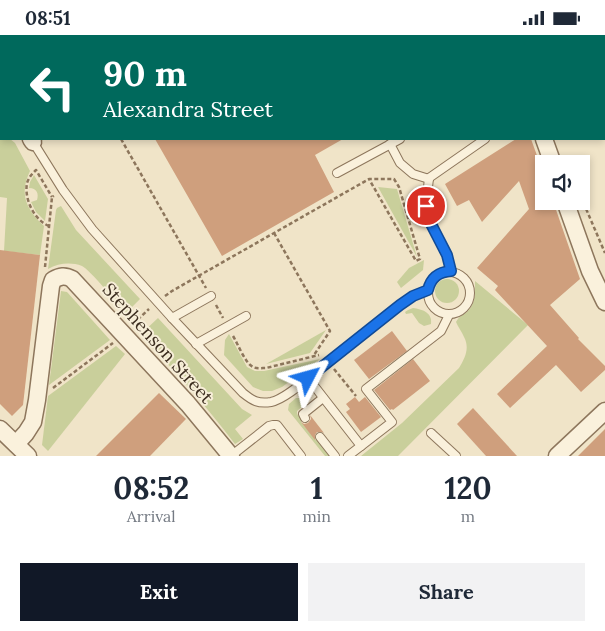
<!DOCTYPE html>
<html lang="en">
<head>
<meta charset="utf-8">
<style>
	body { margin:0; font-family:Lora,serif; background:#f2f2f3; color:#1f2937; height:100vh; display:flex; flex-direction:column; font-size:19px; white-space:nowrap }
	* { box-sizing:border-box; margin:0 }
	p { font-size:16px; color:#747a83 }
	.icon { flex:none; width:28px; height:28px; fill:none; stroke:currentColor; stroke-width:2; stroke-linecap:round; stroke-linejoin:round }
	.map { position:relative; height:421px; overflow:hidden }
	.panel { display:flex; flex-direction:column; background:#fff; flex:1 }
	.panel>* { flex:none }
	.hud { position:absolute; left:0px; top:0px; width:605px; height:105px; box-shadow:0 2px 8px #0003; background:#00695c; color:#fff; overflow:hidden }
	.buttons { position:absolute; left:535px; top:120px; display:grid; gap:10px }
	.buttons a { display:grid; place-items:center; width:55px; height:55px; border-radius:0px; background:#fff; box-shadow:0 2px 8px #0003; font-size:25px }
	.pin { position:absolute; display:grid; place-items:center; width:42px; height:42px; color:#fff; margin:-21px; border:2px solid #fff; border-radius:50%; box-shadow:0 1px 5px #0007 }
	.me { position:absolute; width:55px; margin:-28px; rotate:51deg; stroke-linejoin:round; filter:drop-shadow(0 0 4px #0008) }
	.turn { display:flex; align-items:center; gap:18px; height:105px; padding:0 20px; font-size:22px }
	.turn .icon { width:65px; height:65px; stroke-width:2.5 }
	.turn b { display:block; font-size:35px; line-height:42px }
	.eta { display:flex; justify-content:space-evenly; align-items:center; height:85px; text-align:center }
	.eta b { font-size:30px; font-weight:700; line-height:35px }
	.primary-button { display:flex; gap:10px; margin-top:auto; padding:10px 20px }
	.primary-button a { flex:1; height:58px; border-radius:0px; background:#111827; color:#fff; font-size:20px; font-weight:700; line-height:58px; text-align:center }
	.primary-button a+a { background:#f2f2f3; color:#1f2937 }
	.status { display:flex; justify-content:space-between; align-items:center; height:35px; padding:0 25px; background:#fff; direction:ltr }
	.status svg { height:14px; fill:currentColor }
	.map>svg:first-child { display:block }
</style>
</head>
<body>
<div class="status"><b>08:51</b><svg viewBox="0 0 49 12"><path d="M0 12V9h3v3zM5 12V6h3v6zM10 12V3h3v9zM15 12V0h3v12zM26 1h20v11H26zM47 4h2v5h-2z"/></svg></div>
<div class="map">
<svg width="605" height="421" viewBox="0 0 605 421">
	<rect width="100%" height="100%" fill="#f0e4c8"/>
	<g fill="#c9cf9b">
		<path d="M0,101h1v3h9l5,4 15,28c-11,23 -4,38 14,55l-4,29 -36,-4 3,-53 -7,-1z"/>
		<path d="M34,140l14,24 -3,22 -9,-9 -5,-10 6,-2c2,-6 0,-12 -8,-12l1,-6z"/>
		<path d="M378,152l19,2 20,68z"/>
		<path d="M61,171l15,24 64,69 -14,14c-7,-8 -37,-44 -44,-47 -11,-4 -23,-3 -34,3l8,-59 1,-2z"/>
		<path d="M424,225l-1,10 -22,18 -4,-6 12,-14z"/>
		<circle cx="447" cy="256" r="12"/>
		<path d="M475,246l53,44 -130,131h-37l41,-33 57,-55c6,-10 11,-20 5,-31 -2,-5 -6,-10 -8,-15 3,-6 7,-7 12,-11 8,-9 7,-19 7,-30z"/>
		<path d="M61,256l6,1 43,48 -61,45z"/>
		<path d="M413,273c9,1 20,5 18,16l-7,2 -5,-3 -7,-10 -6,1 -1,-2 3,-2z"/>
		<path d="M158,283l84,91 10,6 -17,14 8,10 -8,5c-29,-38 -61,-75 -95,-109z"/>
		<path d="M326,295l-16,23 -44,11z"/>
		<path d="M229,299l18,33 8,4h9l56,-12 -38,28 -10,4h-9l-10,-4 -29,-32 1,-15z"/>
		<path d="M116,311l9,8 -77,97 -6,-6 6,-49z"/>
		<path d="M296,363h5l3,3 -1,5 -6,5v3l4,4 2,1 -2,3 15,18 2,-1 13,17h-6l-37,-46 1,-6z"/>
	</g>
	<g fill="#cf9f7d">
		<path d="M155,104h188l-28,16 19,37 -112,64z"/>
		<path d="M516,104h15l13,36v26h9l27,78 -30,26 29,33 -1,1 27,27v4l-24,22 -25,-27 -46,43 -13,-14 50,-48 -52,-56 3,-4 -21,-18 52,-59 -10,-28 -37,41 -13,-22 -12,6 -12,-22z"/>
		<path d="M0,215l40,5 -17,150 -11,11 -12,-12z"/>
		<path d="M392,296l15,20 -38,28 -15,-19z"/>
		<path d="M413,324l17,22 -37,29 -1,-1 -2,1 -16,-20z"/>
		<path d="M159,358l27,26 -36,37h-54z"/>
		<path d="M355,362l4,5 6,-5 16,20 -20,15 -15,-20 4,-3 -4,-5z"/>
		<path d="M473,373l44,48h-31l-29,-32z"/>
		<path d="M310,380l14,18 -2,-1h-5l-2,3v5l-14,-18 3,2 4,-1 3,-4z"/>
		<path d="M605,394v27h-27z"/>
	</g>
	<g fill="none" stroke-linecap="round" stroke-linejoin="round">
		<g stroke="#8d765c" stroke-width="10">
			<g id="lane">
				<path d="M33,107l30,48 29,39 80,89 71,75c10,8 15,11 28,9 15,-3 38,-25 51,-35 26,-20 52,-41 78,-62l13,-9 15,-6"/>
				<path d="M390,109l10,19 13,11 16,5"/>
				<path d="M337,138l63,-34"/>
				<path d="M451,236l-4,-16 -18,-35 -3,-14 3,-28 56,-39"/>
				<circle cx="449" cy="258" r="21"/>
				<path d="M172,283l39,-22"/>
				<path d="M196,309l50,-28"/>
				<path d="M308,343l53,68 31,-24 -26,-33 75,-58 8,-16"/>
				<path d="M305,383l-2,-4 20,-16"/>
				<path d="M431,398l25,23"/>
				<path d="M320,402l15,19"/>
				<path d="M231,421l38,-30 4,-1h4l24,31"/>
				<path d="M348,421l13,-10"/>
			</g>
		</g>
		<g stroke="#8d765c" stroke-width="19">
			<g id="street">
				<path d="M485,0l1,1"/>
				<path d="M604,32h1"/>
				<path d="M0,84h1"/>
				<path d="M31,104l2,3"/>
				<path d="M544,104l9,25"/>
				<path d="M565,166l25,70 15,31"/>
				<path d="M0,394l28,27"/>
				<path d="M16,409l10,-11 7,-11 4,-22 14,-114 2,-6c7,-4 12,-5 19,-1l116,125 43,52"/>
				<path d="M557,421l48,-45"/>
			</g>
		</g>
		<g stroke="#5b4430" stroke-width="30">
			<g id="highway">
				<path d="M60,1l2,-1"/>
				<path d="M0,36l1,-1"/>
			</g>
		</g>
		<g stroke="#8d765c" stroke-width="2.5" stroke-dasharray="4 2.5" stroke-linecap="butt">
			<path d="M509,0v1"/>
			<path d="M565,0v1"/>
			<path d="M114,1l2,-1"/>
			<path d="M568,1l1,-1"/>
			<path d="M570,1l2,-1"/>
			<path d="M604,74h1"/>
			<path d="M121,104l85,149"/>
			<path d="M581,162l24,56"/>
			<path d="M49,191c-15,-6 -25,-27 -22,-43 2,-6 5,-9 9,-13l16,27"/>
			<path d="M274,198l56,98 -16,24"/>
			<path d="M45,232l7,-70 2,-1"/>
			<path d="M165,261l7,-5 197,-112h25l5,8 21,72 -4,2 -47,-82"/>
			<path d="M216,270l7,13"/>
			<path d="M133,289l16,-15"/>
			<path d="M233,301c5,8 12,27 20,31 4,2 9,1 13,1l53,-13"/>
			<path d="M334,334l22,27"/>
			<path d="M53,353l60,-45"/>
		</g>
		<use href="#lane" stroke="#faf1dc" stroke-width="8"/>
		<use href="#street" stroke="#faf1dc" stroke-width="16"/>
		<use href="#highway" stroke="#e0a458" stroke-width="28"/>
	</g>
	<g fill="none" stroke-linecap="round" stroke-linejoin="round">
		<g stroke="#114b97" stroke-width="12">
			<path id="route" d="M308,343l92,-73 13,-9 15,-6c3,-13 11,-18 23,-19l-4,-16 -18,-35 -3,-14"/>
		</g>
		<use href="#route" stroke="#1a73e8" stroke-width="9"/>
	</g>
	<g text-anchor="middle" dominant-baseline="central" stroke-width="4" stroke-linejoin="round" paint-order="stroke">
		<g font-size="18" fill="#3d2e20" stroke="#f7eed8">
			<text transform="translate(158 308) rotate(48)">Stephenson Street</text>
		</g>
	</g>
</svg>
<div class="buttons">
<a><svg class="icon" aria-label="sound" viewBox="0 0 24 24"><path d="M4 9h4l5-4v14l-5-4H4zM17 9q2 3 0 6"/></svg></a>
</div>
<div class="pin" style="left:426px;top:171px;background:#d93025"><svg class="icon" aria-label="arrive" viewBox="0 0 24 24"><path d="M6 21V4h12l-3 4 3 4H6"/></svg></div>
<svg class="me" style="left:308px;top:343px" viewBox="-20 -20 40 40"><path d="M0-17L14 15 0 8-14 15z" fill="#1a73e8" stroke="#fff" stroke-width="4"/></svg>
<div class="hud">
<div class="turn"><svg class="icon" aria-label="left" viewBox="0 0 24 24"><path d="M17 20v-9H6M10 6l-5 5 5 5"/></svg><div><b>90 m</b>Alexandra Street</div></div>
</div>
</div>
<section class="panel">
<div class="eta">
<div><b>08:52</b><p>Arrival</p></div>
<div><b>1</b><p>min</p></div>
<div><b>120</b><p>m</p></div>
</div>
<div class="primary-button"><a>Exit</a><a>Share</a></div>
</section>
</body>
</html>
